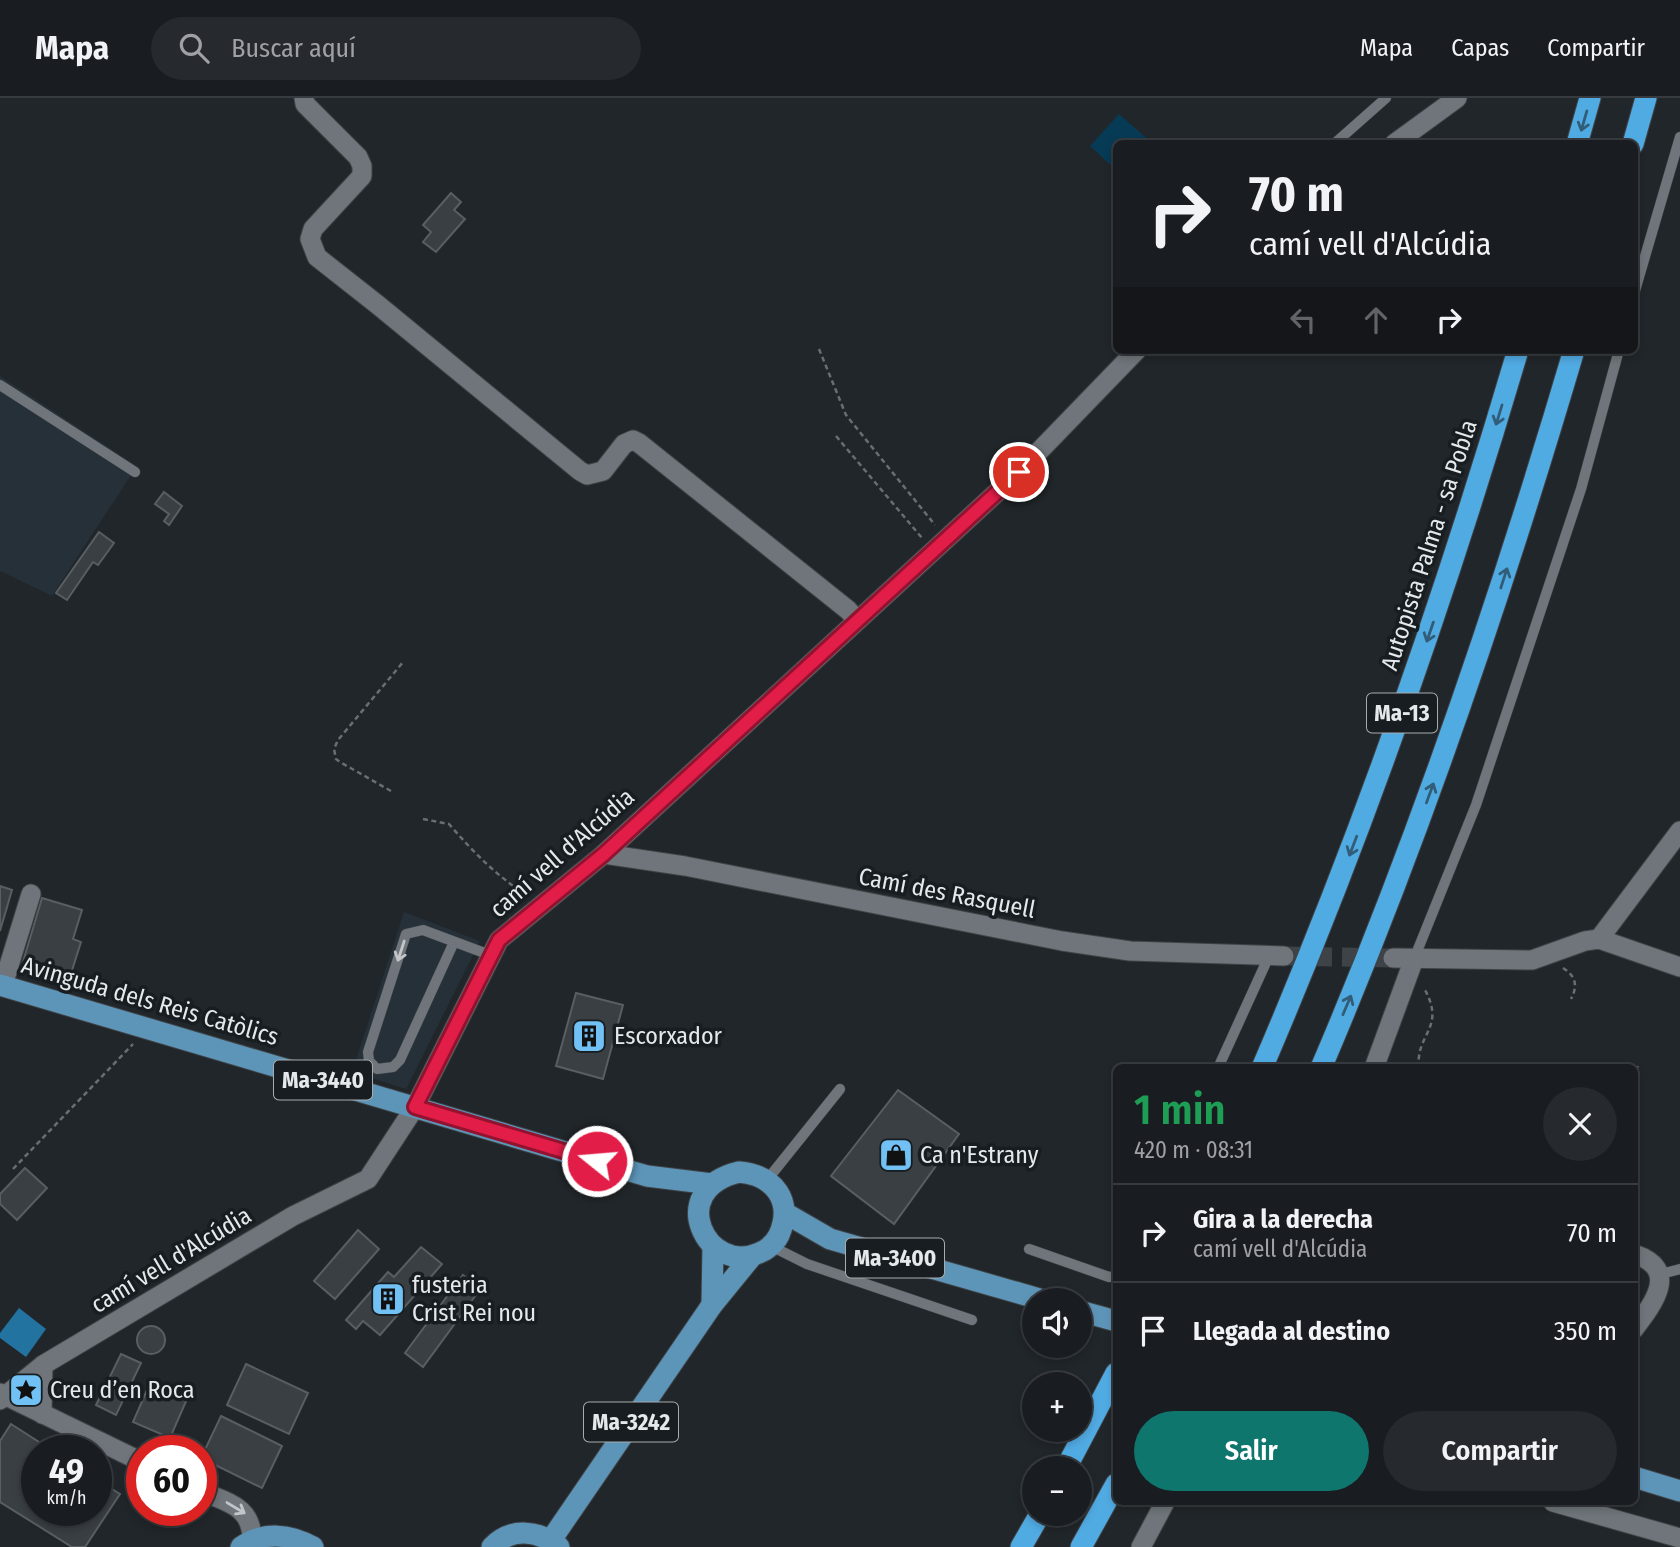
<!DOCTYPE html>
<html lang="es">
<head>
<meta charset="utf-8">
<style>
	body { margin:0; font-family:"Fira Sans Condensed",sans-serif; background:#26292d; color:#f1f3f6; height:100vh; display:flex; flex-direction:column; font-size:26px; white-space:nowrap }
	* { box-sizing:border-box; margin:0 }
	p { font-size:23px; color:#9fa1a5 }
	.icon { flex:none; width:38px; height:38px; fill:none; stroke:currentColor; stroke-width:2; stroke-linecap:round; stroke-linejoin:round }
	.map { position:relative; flex:1; overflow:hidden }
	.panel { position:absolute; left:1113px; top:966px; width:525px; height:441px; display:flex; flex-direction:column; background:#191c20; border-radius:10px; box-shadow:0 4px 10px #0003,0 0 0 2px #373a3e }
	.panel>* { flex:none }
	.banner { position:absolute; left:1113px; top:42px; width:525px; height:214px; border-radius:10px; box-shadow:0 4px 10px #0003,0 0 0 2px #373a3e; background:#191c20; color:#f1f3f6; overflow:hidden }
	.buttons { position:absolute; left:1022px; top:1190px; display:grid; gap:14px }
	.buttons a { display:grid; place-items:center; width:70px; height:70px; border-radius:50%; background:#191c20; box-shadow:0 4px 10px #0003,0 0 0 2px #373a3e; font-size:35px }
	.speed { position:absolute; left:21px; top:1337px; display:flex; gap:14px; font-size:35px; font-weight:700; text-align:center }
	.speed>* { display:grid; place-content:center; width:91px; height:91px; border-radius:50%; background:#191c20; box-shadow:0 4px 10px #0003,0 0 0 2px #373a3e; line-height:1 }
	.speed small { font-size:18px; font-weight:400 }
	.speed .limit { border:10px solid #d22; background:#fff; color:#111 }
	.pin { position:absolute; display:grid; place-items:center; width:60px; height:60px; color:#fff; margin:-30px; border:4px solid #fff; border-radius:50%; box-shadow:0 2px 7px #0007 }
	.me { position:absolute; width:77px; margin:-38px; rotate:287deg; stroke-linejoin:round; filter:drop-shadow(0 0 5px #0008) }
	.turn { display:flex; align-items:center; gap:24px; height:147px; padding:0 21px; font-size:32px }
	.turn .icon { width:91px; height:91px; stroke-width:2.5 }
	.turn b { display:block; font-size:49px; line-height:60px }
	.lanes { display:flex; align-items:center; height:66px; padding:0 21px; background:#0003; justify-content:center; gap:35px; direction:ltr }
	.lanes .off { opacity:.35 }
	.round { display:grid; place-items:center; flex:none; width:74px; height:74px; border-radius:37px; background:#26292d }
	.headline { display:flex; align-items:center; justify-content:space-between; height:119px; padding:0 21px }
	h1 { font-size:42px; font-weight:600; line-height:52px; color:#1e9e55 }
	.primary-button { display:flex; gap:14px; margin-top:auto; padding:14px 21px }
	.primary-button a { flex:1; height:80px; border-radius:42px; background:#0f766e; color:#fff; font-size:28px; font-weight:600; line-height:80px; text-align:center }
	.primary-button a+a { background:#26292d; color:#f1f3f6 }
	ul { padding:0; list-style:none }
	li { display:flex; align-items:center; gap:21px; height:98px; padding:0 21px; border-top:2px solid #373a3e }
	li div { flex:1 }
	li b { display:block; font-size:26px }
	li em { font-style:normal }
	header { display:flex; align-items:center; gap:42px; box-sizing:border-box; height:98px; padding:0 35px; background:#191c20; border-bottom:2px solid #373a3e }
	header strong { font-size:33px }
	nav { display:flex; gap:38px; margin-inline-start:auto; font-size:24px }
	.search { width:490px; height:63px; background:#26292d; display:flex; align-items:center; gap:18px; box-sizing:border-box; padding:0 24px; border-radius:38px; color:#9fa1a5; font-size:26px }
	.map>svg:first-child { display:block }
</style>
</head>
<body>
<header>
<strong>Mapa</strong>
<div class="search"><svg class="icon" aria-label="search" viewBox="0 0 24 24"><circle cx="10" cy="10" r="6"/><path d="M15 15l6 6"/></svg>Buscar aquí</div>
<nav><a>Mapa</a><a>Capas</a><a>Compartir</a></nav>
</header>
<div class="map">
<svg width="1680" height="1449" viewBox="0 0 1680 1449">
	<rect width="100%" height="100%" fill="#21262a"/>
	<g fill="#253038">
		<path d="M0,278l137,90 -85,130 -52,-25z"/>
		<path d="M404,814l76,29 -74,148 -54,-17z"/>
	</g>
	<path fill="#063a55" d="M1119,16l33,29 -36,1v26l-26,-24z"/>
	<path fill="#2273a0" d="M19,1210l27,21 -20,28 -26,-19v-5z"/>
	<g fill="#393f43" stroke="#585e62" stroke-width="2">
		<path d="M451,95l10,9 -7,8 11,9 -29,33 -13,-10 8,-10 -8,-7z"/>
		<path d="M164,394l18,14 -13,19 -5,-4 5,-7 -14,-10z"/>
		<path d="M99,434l15,11 -16,22 -5,-3 -26,38 -11,-7z"/>
		<path d="M0,788l12,4 -12,41z"/>
		<path d="M42,800l40,12 -9,29 8,3 -14,44 -39,-12 -6,-9z"/>
		<path d="M576,895l47,12 -20,74 -47,-13z"/>
		<path d="M898,992l61,44 -65,90 -63,-48z"/>
		<path d="M25,1070l22,20 -30,32 -17,-16v-10z"/>
		<path d="M358,1132l21,19 -44,50 -21,-18z"/>
		<path d="M421,1149l21,17 -62,71 -17,-14 -7,8 -10,-9 42,-48 6,5z"/>
		<path d="M463,1177l18,13 -58,79 -18,-14z"/>
		<circle cx="151" cy="1242" r="14"/>
		<path d="M121,1256l20,9 -25,52 -20,-10z"/>
		<path d="M246,1266l62,29 -19,41 -62,-29z"/>
		<path d="M150,1285l37,16 -17,39 -37,-16z"/>
		<path d="M221,1318l61,30 -20,42 -61,-30z"/>
		<path d="M11,1326l42,27h-16v59h59v-31l24,15 -35,53h-13l-72,-45v-61z"/>
	</g>
	<g fill="none" stroke-linecap="round" stroke-linejoin="round">
		<path stroke="#3e4347" stroke-width="19" stroke-dasharray="19 10" stroke-linecap="butt" d="M1284,858l109,2"/>
		<g stroke="#3f4346" stroke-width="11">
			<g id="lane">
				<path d="M1334,46l52,-46"/>
				<path d="M1634,196l46,-157"/>
				<path d="M0,287l135,87"/>
				<path d="M454,844l-54,118 -7,7 -16,2 -8,-8 -1,-9 38,-118 17,-4 67,25"/>
				<path d="M1414,861l62,-154 105,-316 38,-139"/>
				<path d="M1218,970l51,-112"/>
				<path d="M767,1082l73,-91"/>
				<path d="M771,1148l36,18 165,56"/>
				<path d="M1029,1151l80,28 7,-1"/>
				<path d="M1661,1176l19,-5"/>
			</g>
		</g>
		<g stroke="#3f4346" stroke-width="21">
			<g id="street">
				<path d="M304,0l1,6 53,53 4,9v10l-49,53 -3,10 7,18 61,48 202,166 7,4 16,-4 21,-27 9,-4 6,3 209,167 9,10"/>
				<path d="M1394,46l63,-46"/>
				<path d="M604,756l81,12 377,75 68,10 154,5"/>
				<path d="M1599,841l81,-108"/>
				<path d="M1393,860l139,2 53,-19 14,-2 81,28"/>
				<path d="M3,887l28,-91"/>
				<path d="M1374,970l40,-109"/>
				<path d="M1634,1156c46,15 20,49 0,75"/>
				<path d="M0,1295l142,69"/>
				<path d="M0,1302l43,-35 250,-149 75,-37 47,-72 84,-167 105,-86 415,-382 118,-122"/>
				<path d="M42,1316l1,-49"/>
				<path d="M201,1393c27,12 51,15 51,49"/>
				<path d="M1553,1404l127,36"/>
				<path d="M1141,1449l24,-45"/>
			</g>
		</g>
		<g stroke="#3f4346" stroke-width="23">
			<g id="primary">
				<path d="M0,887l647,191 65,8"/>
				<path d="M739,1074c35,3 55,29 40,63 -4,8 -12,15 -20,18 -52,23 -95,-63 -20,-81z"/>
				<path d="M785,1115l45,26 213,61"/>
				<path d="M712,1207l1,-59"/>
				<path d="M1080,1213l36,10"/>
				<path d="M1634,1379l46,14"/>
				<path d="M551,1442l161,-235 40,-49"/>
				<path d="M241,1449c23,-16 49,-13 72,0"/>
				<path d="M492,1449c19,-20 47,-17 67,0"/>
			</g>
		</g>
		<g stroke="#3f4346" stroke-width="23">
			<g id="highway">
				<path d="M1577,46l13,-46"/>
				<path d="M1633,46l13,-46"/>
				<path d="M1262,970c101,-235 184,-474 256,-718"/>
				<path d="M1321,970c100,-234 181,-474 253,-718"/>
				<path d="M1066,1370l50,-95"/>
				<path d="M1021,1449l19,-33"/>
				<path d="M1081,1449l35,-63"/>
			</g>
		</g>
		<g stroke="#696e71" stroke-width="2.5" stroke-dasharray="5 3.5" stroke-linecap="butt">
			<path d="M819,251l27,66 89,110"/>
			<path d="M836,338l86,102"/>
			<path d="M391,693l-51,-29 -4,-3 -2,-10 4,-9 66,-79"/>
			<path d="M423,721l26,5c25,29 46,50 78,72"/>
			<path d="M1563,870c13,8 15,18 8,31"/>
			<path d="M1419,970c-4,-35 28,-39 5,-80"/>
			<path d="M1634,981l4,-14"/>
			<path d="M13,1071l120,-125"/>
		</g>
		<use href="#lane" stroke="#6f757a" stroke-width="10"/>
		<use href="#street" stroke="#6f757a" stroke-width="19"/>
		<use href="#primary" stroke="#5d95b9" stroke-width="21"/>
		<use href="#highway" stroke="#51abe3" stroke-width="21"/>
	</g>
	<defs><path id="oneway-shaft" d="M-6 0H5M1.5-3L5.5 0L1.5 3" fill="none" stroke-width="1.6" stroke-linecap="round" stroke-linejoin="round" transform="scale(1.75)"/></defs>
	<g stroke="#315d78">
		<use href="#oneway-shaft" transform="translate(1584 23) rotate(106)"/>
		<use href="#oneway-shaft" transform="translate(1499 317) rotate(107)"/>
		<use href="#oneway-shaft" transform="translate(1504 480) rotate(-72)"/>
		<use href="#oneway-shaft" transform="translate(1430 534) rotate(109)"/>
		<use href="#oneway-shaft" transform="translate(1430 695) rotate(-70)"/>
		<use href="#oneway-shaft" transform="translate(1353 748) rotate(111)"/>
		<use href="#oneway-shaft" transform="translate(1347 907) rotate(-67)"/>
	</g>
	<g stroke="#c2c6c9">
		<use href="#oneway-shaft" transform="translate(401 853) rotate(108)"/>
		<use href="#oneway-shaft" transform="translate(236 1410) rotate(31)"/>
	</g>
	<g fill="none" stroke-linecap="round" stroke-linejoin="round">
		<g stroke="#92132f" stroke-width="18">
			<path id="route" d="M597,1063l-182,-54 84,-167 105,-86 415,-382"/>
		</g>
		<use href="#route" stroke="#e11d48" stroke-width="12"/>
	</g>
	<defs>
		<g id="building-square" transform="scale(1.75)"><rect x="-9" y="-9" width="18" height="18" rx="4" fill="#71c1f5" stroke="#171d20"/><path d="M-4-6H4V6H1V3H-1V6H-4ZM-2.5-4.3h1.7v1.8h-1.7ZM.8-4.3h1.7v1.8H.8ZM-2.5-1h1.7V.8h-1.7ZM.8-1h1.7V.8H.8Z" fill="#111"/></g>
		<g id="shop-square" transform="scale(1.75)"><rect x="-9" y="-9" width="18" height="18" rx="4" fill="#71c1f5" stroke="#171d20"/><path d="M-5-2.5h2.3a2.7 3.5 0 0 1 5.4 0H5L5.5 6h-11ZM-1.5-2.5h3a1.5 2.3 0 0 0-3 0Z" fill="#111"/></g>
		<g id="sight-square" transform="scale(1.75)"><rect x="-9" y="-9" width="18" height="18" rx="4" fill="#71c1f5" stroke="#171d20"/><path d="M0-6L1.8-2.2L6-1.7L2.9 1.2L3.7 5.4L0 3.3L-3.7 5.4L-2.9 1.2L-6-1.7L-1.8-2.2Z" fill="#111"/></g>
	</defs>
	<g fill-rule="evenodd">
		<use href="#building-square" x="589" y="938"/>
		<use href="#shop-square" x="896" y="1057"/>
		<use href="#building-square" x="388" y="1201"/>
		<use href="#sight-square" x="26" y="1292"/>
	</g>
	<g text-anchor="middle" dominant-baseline="central" stroke-width="7" stroke-linejoin="round" paint-order="stroke">
		<g fill="#171d20" stroke="#a7acae" stroke-width="2">
			<rect x="1367" y="595.5" width="70" height="39" rx="5"/>
			<rect x="274" y="962.5" width="98" height="39" rx="5"/>
			<rect x="846" y="1140.5" width="98" height="39" rx="5"/>
			<rect x="584" y="1304.5" width="94" height="39" rx="5"/>
		</g>
		<g font-size="23" font-weight="bold" fill="#e5e9eb">
			<text x="1402" y="615">Ma-13</text>
			<text x="323" y="982">Ma-3440</text>
			<text x="895" y="1160">Ma-3400</text>
			<text x="631" y="1324">Ma-3242</text>
		</g>
		<g font-size="24" fill="#e5e9eb" stroke="#171d20">
			<text transform="translate(1429 447) rotate(-72)">Autopista Palma - sa Pobla</text>
			<text transform="translate(562 755) rotate(-41)">camí vell d'Alcúdia</text>
			<text transform="translate(947 795) rotate(11)">Camí des Rasquell</text>
			<text transform="translate(150 903) rotate(16)">Avinguda dels Reis Catòlics</text>
			<text transform="translate(171 1162) rotate(-31)">camí vell d'Alcúdia</text>
		</g>
		<g font-size="24" fill="#e5e9eb" stroke="#171d20" text-anchor="start">
			<text x="614" y="938">Escorxador</text>
			<text x="920" y="1057">Ca n'Estrany</text>
			<text x="412" y="1187">fusteria<tspan x="412" dy="28">Crist Rei nou</tspan></text>
			<text x="50" y="1292">Creu d’en Roca</text>
		</g>
	</g>
</svg>
<div class="buttons">
<a><svg class="icon" aria-label="sound" viewBox="0 0 24 24"><path d="M4 9h4l5-4v14l-5-4H4zM17 9q2 3 0 6"/></svg></a>
<a>+</a>
<a>−</a>
</div>
<div class="speed"><div>49<small>km/h</small></div><div class="limit">60</div></div>
<div class="pin" style="left:1019px;top:374px;background:#d93025"><svg class="icon" aria-label="arrive" viewBox="0 0 24 24"><path d="M6 21V4h12l-3 4 3 4H6"/></svg></div>
<svg class="me" style="left:597px;top:1063px" viewBox="-20 -20 40 40"><circle r="17" fill="#e11d48" stroke="#fff" stroke-width="3"/><path d="M0-11L8 9 0 5-8 9z" fill="#fff"/></svg>
<div class="banner">
<div class="turn"><svg class="icon" aria-label="right" viewBox="0 0 24 24"><path d="M7 20v-9h11M14 6l5 5-5 5"/></svg><div><b>70 m</b>camí vell d'Alcúdia</div></div>
<div class="lanes"><svg class="icon off" aria-label="left" viewBox="0 0 24 24"><path d="M17 20v-9H6M10 6l-5 5 5 5"/></svg><svg class="icon off" aria-label="ahead" viewBox="0 0 24 24"><path d="M12 20V5M6 11l6-6 6 6"/></svg><svg class="icon" aria-label="right" viewBox="0 0 24 24"><path d="M7 20v-9h11M14 6l5 5-5 5"/></svg></div>
</div>
<section class="panel">
<div class="headline"><div><h1>1 min</h1><p>420 m · 08:31</p></div><a class="round"><svg class="icon" aria-label="close" viewBox="0 0 24 24"><path d="M6 6l12 12M18 6L6 18"/></svg></a></div>
<ul>
<li><svg class="icon" aria-label="right" viewBox="0 0 24 24"><path d="M7 20v-9h11M14 6l5 5-5 5"/></svg><div><b>Gira a la derecha</b><p>camí vell d'Alcúdia</p></div><em>70 m</em></li>
<li><svg class="icon" aria-label="arrive" viewBox="0 0 24 24"><path d="M6 21V4h12l-3 4 3 4H6"/></svg><div><b>Llegada al destino</b></div><em>350 m</em></li>
</ul>
<div class="primary-button"><a>Salir</a><a>Compartir</a></div>
</section>
</div>
</body>
</html>
